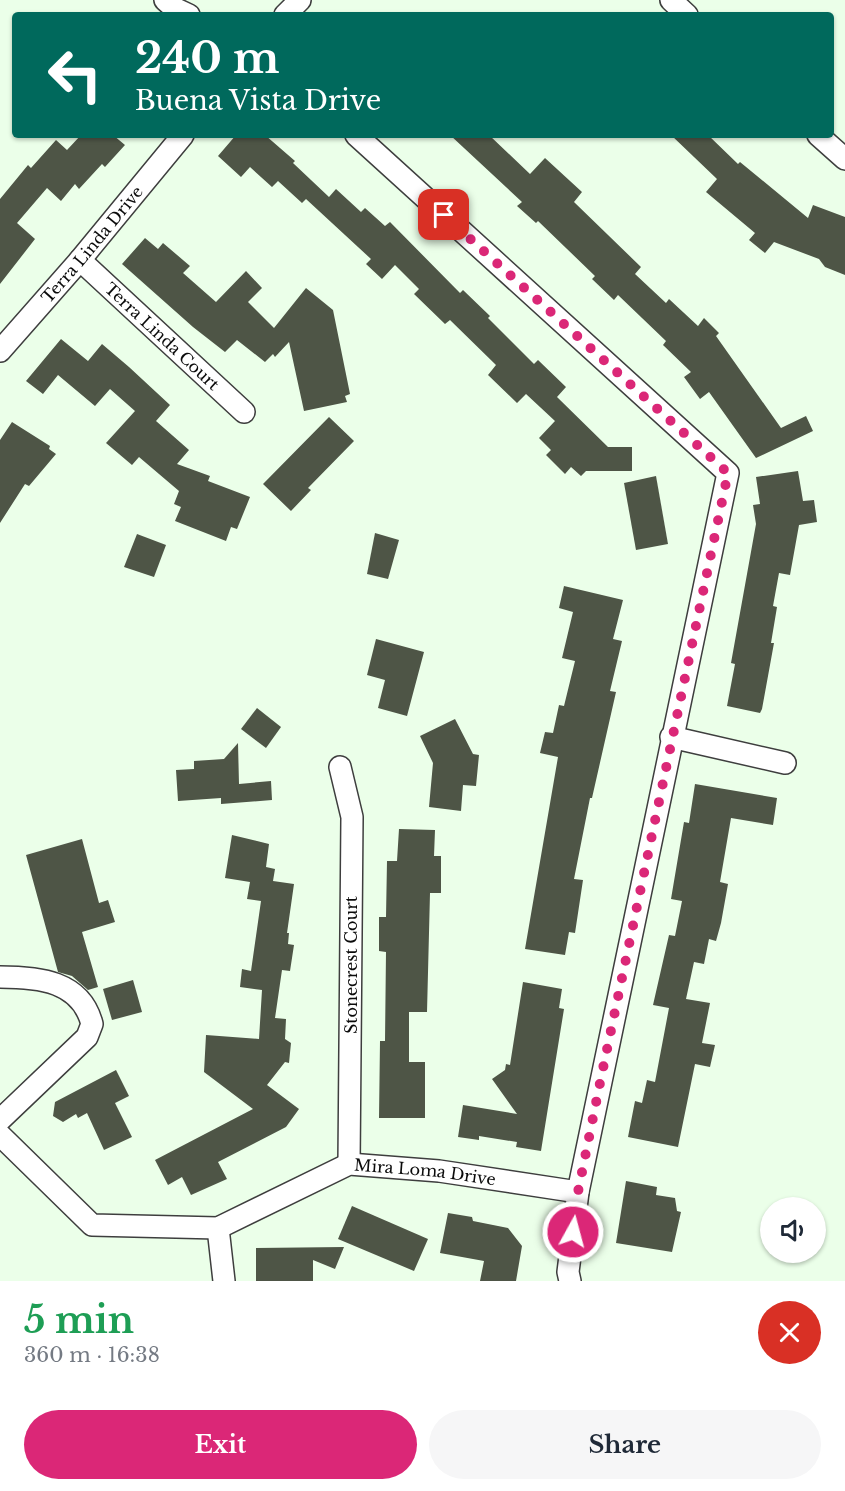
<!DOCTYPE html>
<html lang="en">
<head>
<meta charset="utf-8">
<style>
	body { margin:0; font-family:"Libre Baskerville",serif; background:#f6f6f7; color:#1f2937; height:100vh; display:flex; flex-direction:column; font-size:22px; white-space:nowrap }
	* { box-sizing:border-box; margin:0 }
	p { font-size:20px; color:#747a83 }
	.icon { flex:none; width:33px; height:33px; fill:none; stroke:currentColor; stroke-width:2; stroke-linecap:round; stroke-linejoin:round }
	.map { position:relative; height:1281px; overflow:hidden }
	.side { display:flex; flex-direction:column; background:#fff; flex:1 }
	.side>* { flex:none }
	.top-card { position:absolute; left:12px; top:12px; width:822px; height:126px; border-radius:6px; box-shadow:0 2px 4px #0004; background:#00695c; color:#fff; overflow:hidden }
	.fabs { position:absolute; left:760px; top:1197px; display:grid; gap:12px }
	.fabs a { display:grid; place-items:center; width:66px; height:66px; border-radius:50%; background:#fff; box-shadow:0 2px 4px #0004; font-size:30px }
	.pin { position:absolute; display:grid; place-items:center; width:51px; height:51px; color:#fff; margin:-26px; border-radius:12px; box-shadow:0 3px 9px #0006 }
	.me { position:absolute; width:66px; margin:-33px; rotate:7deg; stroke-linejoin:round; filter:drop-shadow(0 0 4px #0008) }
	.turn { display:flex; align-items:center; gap:21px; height:126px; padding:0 24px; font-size:27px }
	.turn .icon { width:78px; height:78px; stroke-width:2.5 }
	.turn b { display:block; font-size:42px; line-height:51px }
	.round { display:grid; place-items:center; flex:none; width:63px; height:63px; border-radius:32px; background:#f6f6f7 }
	.overview { display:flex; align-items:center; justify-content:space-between; height:102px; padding:0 24px }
	h1 { font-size:36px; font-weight:700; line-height:45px; color:#1e9e55 }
	.cta { display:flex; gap:12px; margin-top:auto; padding:12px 24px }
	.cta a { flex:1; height:69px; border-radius:36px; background:#db2777; color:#fff; font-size:24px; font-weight:700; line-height:69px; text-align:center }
	.cta a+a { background:#f6f6f7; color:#1f2937 }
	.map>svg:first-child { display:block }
</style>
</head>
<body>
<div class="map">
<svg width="845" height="1281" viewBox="0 0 845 1281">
	<rect width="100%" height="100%" fill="#ebffe9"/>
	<g fill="#4e5546">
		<path d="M81,135h32l12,10 -20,22 -3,-3 -23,25 -4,-5 -14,17 -14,-13 -30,35 18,16 -35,45v-85l28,-34 3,3 25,-28 11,10z"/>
		<path d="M236,135h29l30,26 -2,2 36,34 7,-8 25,23 4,-4 20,18 5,-4 70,71 3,-3 27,26 -2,2 46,46 4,-4 28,27 -9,10 51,50h24v24h-46l-5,5 -10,-9 -6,7 -19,-19 5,-5 -12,-12 16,-17 -29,-27 -9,9 -29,-28 8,-10 -46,-45 -5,4 -31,-30 5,-5 -24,-24 -13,14 -16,-15 5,-5 -65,-60 -4,4 -24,-22 -6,6 -22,-20 -9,10 -23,-21z"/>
		<path d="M450,135h39l41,39 15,-16 37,34 -8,10 67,65 -6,7 31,29 3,-4 29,27 6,-8 15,15 -3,3 65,92 25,-12 7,15 -57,27 -47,-66 -9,7 -16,-22 7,-5 -28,-27 3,-4 -48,-46 -4,5 -22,-21 3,-3 -57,-55 -2,2 -19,-17 5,-4z"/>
		<path d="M671,135h37l30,29 2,-2 68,56 5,-13 32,12v58l-20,-8 -6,-8 -45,-17 -9,11 -16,-13 6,-7 -49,-41 11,-13z"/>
		<path d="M145,238l13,11 5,-6 27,23 -7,7 33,29 30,-31 16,17 -14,14 26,26 32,-40 27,22 17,84 -5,2 2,6 -43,9 -15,-69 -14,15 -2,-3 -8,8 -28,-22 -12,12 -32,-25 -71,-63z"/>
		<path d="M61,339l27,22 14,-17 27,23 41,38 -14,16 33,29 -12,14 33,12 -2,5 42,16 -13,32 -6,-2 -5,14 -51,-20 6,-14 -7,-3 5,-13 -40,-34 -7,8 -26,-22 29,-32 -25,-22 -15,17 -37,-31 -15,19 -17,-13z"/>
		<path d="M329,417l25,24 -46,47 3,2 -20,21 -28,-27z"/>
		<path d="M12,422l38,24 -1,3 7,5 -27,32 -4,-2 -25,39v-83z"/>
		<path d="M798,471l5,30 11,-1 3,22 -18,3 -9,50 -11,-2 -6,33 4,1 -6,36h3l-12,66 -2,4 -33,-7 8,-42 -4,-1 25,-139 -3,-19 7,-1 -4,-27z"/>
		<path d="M656,476l12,68 -32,6 -12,-67z"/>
		<path d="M375,533l24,7 -11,39 -21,-5z"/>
		<path d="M137,534l29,11 -12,32 -30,-10z"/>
		<path d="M564,586l59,14 -10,39 9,2 -12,50 6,1 -24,106h-2l-16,81 9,1 -8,53 -6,-1 -4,23 -40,-6 33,-192 -18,-4 5,-21 8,1 6,-28 5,1 11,-45 -13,-3 11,-46 -14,-4z"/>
		<path d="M376,639l48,13 -17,64 -29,-8 7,-28 -18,-5z"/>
		<path d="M257,708l24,19 -15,21 -25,-19z"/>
		<path d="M455,719l18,35 6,1 -3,31 -13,-1 -2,26 -32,-4 4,-44 -13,-27z"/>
		<path d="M238,743l1,41 32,-3 1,19 -51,4v-6l-43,3 -2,-31 18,-1v-8l30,-2z"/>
		<path d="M695,784l82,14 -4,27 -42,-7 -11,64 8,2 -7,39 -5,18 -7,-2 -5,25 -10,-2 -8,37 24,4 -8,40 13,2 -5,22 -15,-3 -17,83 -50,-10 7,-36 7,2 5,-23 8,2 14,-74 -16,-3 16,-70 6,1 7,-35 -11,-2 13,-77 5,1z"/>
		<path d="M399,829l36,1 -1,26h7v37h-11l-3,119h-18v50h16v56h-46l1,-77h5l1,-89 -7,-1v-34h7l1,-56h10z"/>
		<path d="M232,835l37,9 -3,23 9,2 -2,12 21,3 -7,49h2l-1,11 6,1 -4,26 -8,-1 -7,48 11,1 -1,20 6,4 -2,20 -4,-1 -18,23 32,24 -13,18 -68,35 9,17 -36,16 -9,-18 -14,8 -13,-25 98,-51 -49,-37 2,-37 53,4 3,-49 -22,-3 2,-18 9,2 10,-70 -14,-2 3,-17 -25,-4z"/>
		<path d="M82,839l17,64 9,-3 7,22 -33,10 16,55 -10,3 -16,-14 -14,-4 -32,-117z"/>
		<path d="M133,980l9,32 -30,8 -9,-31z"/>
		<path d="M523,982l39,7 -3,19 5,1 -23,142 -25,-4 1,-5 -38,-6v4l-21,-3 5,-32 54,9 -25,-35 13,-9 1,-6 4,1z"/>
		<path d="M116,1070l13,26 -14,7 17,34 -28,13 -17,-37 -9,5 -2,-4 -13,8 -10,-6 2,-14z"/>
		<path d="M626,1181l31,6 -1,8 19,3 2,13 4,1 -9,40 -56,-9z"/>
		<path d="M352,1206l76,33 -14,32 -76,-32z"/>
		<path d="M448,1213l24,4 1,4 35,7 14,18 -6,35h-36l4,-20 -44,-8z"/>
		<path d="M344,1247l-9,22 -22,-9v21h-57v-33z"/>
	</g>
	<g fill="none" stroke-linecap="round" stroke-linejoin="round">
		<g stroke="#3e3e3e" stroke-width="24">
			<g id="minor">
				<path d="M165,0l9,8 15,7"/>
				<path d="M671,0l16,15"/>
				<path d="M285,15l15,-15"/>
				<path d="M356,135l372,338 -150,719 -10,80 2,9"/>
				<path d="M818,135l27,24"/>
				<path id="s1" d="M80,260l164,152"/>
				<path id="s2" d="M0,351l80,-91 103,-125"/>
				<path d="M671,737l114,26"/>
				<path d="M340,767l12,50 -3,347"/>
				<path d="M0,977c39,0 81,4 92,47l-5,13 -87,83"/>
				<path id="s3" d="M0,1135l92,90 126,3 131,-64 90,7 139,21"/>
				<path d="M218,1228l6,53"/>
			</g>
		</g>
		<use href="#minor" stroke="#fff" stroke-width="21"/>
	</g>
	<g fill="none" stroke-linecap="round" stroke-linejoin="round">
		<path stroke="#db2777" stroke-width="10" stroke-dasharray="0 18" d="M444,215l284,258 -127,605 -23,114 -5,40"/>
	</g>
	<g text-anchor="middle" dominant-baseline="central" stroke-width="6" stroke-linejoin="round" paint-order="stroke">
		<g font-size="16" fill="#0b0b0b" stroke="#fff">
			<text stroke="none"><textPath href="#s2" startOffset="141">Terra Linda Drive</textPath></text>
			<text stroke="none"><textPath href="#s1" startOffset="112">Terra Linda Court</textPath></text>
			<text transform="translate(351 965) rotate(-90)">Stonecrest Court</text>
			<text stroke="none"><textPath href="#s3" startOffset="477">Mira Loma Drive</textPath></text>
		</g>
	</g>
</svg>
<div class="fabs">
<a><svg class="icon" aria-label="sound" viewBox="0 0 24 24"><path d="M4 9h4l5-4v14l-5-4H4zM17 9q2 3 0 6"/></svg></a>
</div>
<div class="pin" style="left:444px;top:215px;background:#d93025"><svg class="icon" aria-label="arrive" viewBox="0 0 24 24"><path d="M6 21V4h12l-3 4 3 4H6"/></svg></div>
<svg class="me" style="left:573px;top:1232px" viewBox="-20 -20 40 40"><circle r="17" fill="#db2777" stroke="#fff" stroke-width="3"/><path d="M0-11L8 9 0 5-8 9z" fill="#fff"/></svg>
<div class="top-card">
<div class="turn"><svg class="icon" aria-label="left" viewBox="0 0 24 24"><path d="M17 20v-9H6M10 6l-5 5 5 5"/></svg><div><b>240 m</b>Buena Vista Drive</div></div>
</div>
</div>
<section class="side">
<div class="overview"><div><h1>5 min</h1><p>360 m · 16:38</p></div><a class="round" style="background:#d93025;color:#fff"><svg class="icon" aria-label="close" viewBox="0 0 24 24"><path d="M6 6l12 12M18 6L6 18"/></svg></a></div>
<div class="cta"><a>Exit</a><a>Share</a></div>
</section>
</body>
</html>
